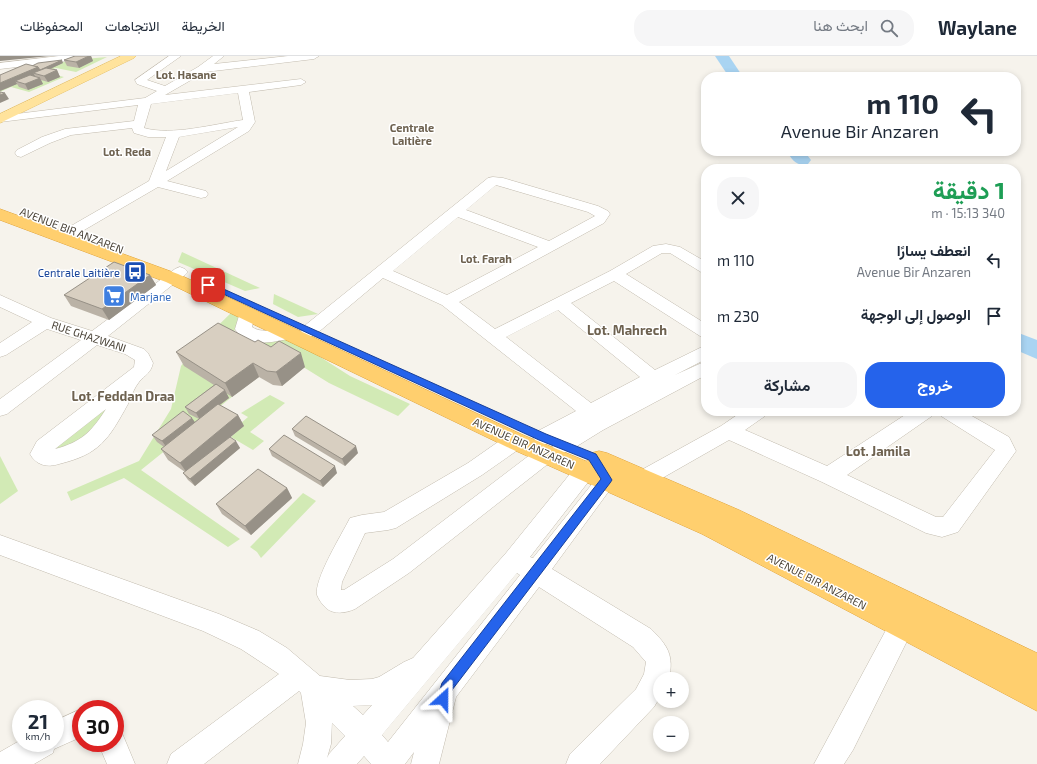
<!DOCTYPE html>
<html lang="ar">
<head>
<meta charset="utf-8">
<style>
	body { margin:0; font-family:"Exo 2",Vazirmatn,sans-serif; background:#f6f6f7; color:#1f2937; direction:rtl; height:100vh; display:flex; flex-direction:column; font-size:15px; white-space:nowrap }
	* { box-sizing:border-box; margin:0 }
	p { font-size:13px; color:#747a83 }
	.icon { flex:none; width:22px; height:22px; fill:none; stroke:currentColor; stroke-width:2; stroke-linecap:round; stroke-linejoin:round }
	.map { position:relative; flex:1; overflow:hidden; direction:ltr }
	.sheet { position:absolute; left:701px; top:108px; width:320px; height:252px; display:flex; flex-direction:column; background:#fff; border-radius:16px; box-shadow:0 2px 6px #0003; direction:rtl }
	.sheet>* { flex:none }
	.top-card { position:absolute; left:701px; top:16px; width:320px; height:84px; border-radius:16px; box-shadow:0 2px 6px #0003; direction:rtl; background:#fff; color:#1f2937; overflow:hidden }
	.controls { position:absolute; left:653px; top:616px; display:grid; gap:8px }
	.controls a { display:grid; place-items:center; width:36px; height:36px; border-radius:50%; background:#fff; box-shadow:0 2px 6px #0003; font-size:20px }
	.speed { position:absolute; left:12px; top:644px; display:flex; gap:8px; font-size:20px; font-weight:700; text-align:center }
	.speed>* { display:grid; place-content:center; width:52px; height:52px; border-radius:50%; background:#fff; box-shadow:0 2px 6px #0003; line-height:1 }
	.speed small { font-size:10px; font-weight:400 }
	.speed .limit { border:6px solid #d22; background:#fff; color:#111 }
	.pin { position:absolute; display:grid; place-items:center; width:34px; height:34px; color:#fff; margin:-17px; border-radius:8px; box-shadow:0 2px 6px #0006 }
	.me { position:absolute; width:44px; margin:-22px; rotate:24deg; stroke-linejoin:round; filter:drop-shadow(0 0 3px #0008) }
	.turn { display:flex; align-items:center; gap:14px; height:84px; padding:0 16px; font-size:18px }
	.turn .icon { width:52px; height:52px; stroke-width:2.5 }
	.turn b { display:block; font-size:28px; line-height:34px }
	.round { display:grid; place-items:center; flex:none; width:42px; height:42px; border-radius:16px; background:#f6f6f7 }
	.head { display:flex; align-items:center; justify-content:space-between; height:68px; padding:0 16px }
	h1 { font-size:24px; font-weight:700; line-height:30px; color:#1e9e55 }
	.action { display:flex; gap:8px; margin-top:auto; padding:8px 16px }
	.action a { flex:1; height:46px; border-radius:16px; background:#2563eb; color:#fff; font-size:16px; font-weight:700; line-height:46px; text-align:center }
	.action a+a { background:#f6f6f7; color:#1f2937 }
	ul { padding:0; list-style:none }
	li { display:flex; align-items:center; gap:12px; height:56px; padding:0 16px }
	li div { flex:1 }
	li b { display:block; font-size:15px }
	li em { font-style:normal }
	header { display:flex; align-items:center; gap:24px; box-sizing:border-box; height:56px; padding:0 20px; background:#fff; border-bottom:1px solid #e0e1e3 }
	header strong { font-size:19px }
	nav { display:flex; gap:22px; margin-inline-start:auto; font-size:14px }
	.search { width:280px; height:36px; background:#f6f6f7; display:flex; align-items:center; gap:10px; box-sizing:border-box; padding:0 14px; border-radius:16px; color:#747a83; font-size:15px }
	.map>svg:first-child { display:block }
</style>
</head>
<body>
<header>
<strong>Waylane</strong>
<div class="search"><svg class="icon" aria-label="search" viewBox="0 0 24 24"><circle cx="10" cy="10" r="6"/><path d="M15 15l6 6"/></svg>ابحث هنا</div>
<nav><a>الخريطة</a><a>الاتجاهات</a><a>المحفوظات</a></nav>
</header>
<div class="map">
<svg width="1037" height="708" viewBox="0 0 1037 708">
	<rect width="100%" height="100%" fill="#f6f3ec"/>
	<g fill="#d2eab5">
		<path d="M107,1l-31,15 -20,-4 -11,4 19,5 -35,15 -18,-5 -11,5v-14l39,-15z"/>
		<path d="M182,196l78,36 -15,3 -67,-29z"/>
		<path d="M274,238l44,20 -20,3 -25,-13z"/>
		<path d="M233,255l6,6 -6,18 15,8 44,-4 58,37 60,28 -12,12 -69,-33 -45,-28 -143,115 99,69 -12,8 -104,-69 -53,23 -4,-9 72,-31 32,-52 10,-43 13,-17z"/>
		<path d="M118,338l-20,30 -16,16 -19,11 -16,-2z"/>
		<path d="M270,339l15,8 -35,29 14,9 -11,9 -22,-13 12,-11 -3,-2 8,-7 -7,-4z"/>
		<path d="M0,400l18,35 -18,13z"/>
		<path d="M303,437l13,8 -55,57 -4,-6 -7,-5z"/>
	</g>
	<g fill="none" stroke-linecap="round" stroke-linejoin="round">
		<g fill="#a9d4f2" fill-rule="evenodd">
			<path d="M715,0h14l14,21h-14z"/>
			<path d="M786,95h18l7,9 -3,4c-12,3 -15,-4 -22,-13z"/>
			<path d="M1016,276l21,8v19l-21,-9z"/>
		</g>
		<g stroke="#c2bbae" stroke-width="1">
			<g id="minor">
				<path d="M59,0h31l-5,3 -85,10v-6z"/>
				<path d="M169,0h12l-34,24 18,6 33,-19 15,-11h11l-10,8 74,-8h31l-5,3 -109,13 -40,23 136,-16 5,3 -5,3 -52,7 6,30 -6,9 -82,50 39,10 2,3 -2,3 -5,1 -43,-11 -91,53 -5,1 -5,-1 -2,-3 2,-3 92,-53 17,-44h-18l-14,-4 -2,-5 -61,7 -21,8 -29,14 -4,-1 -2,-3 2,-3 25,-13 23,-8 69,-8 4,-16 -138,17v-6l145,-18 12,-7 -20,-7 -2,-4zM238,37l5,27c-29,4 -71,16 -99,8l7,-24zM238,71l-72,44 13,-34z"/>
				<path d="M493,121l10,1 95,28 10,5 2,3 -6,9 -145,79 36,27 115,-58 43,-25 13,-2 14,3 26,15v12l-5,-2 -31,-19h-8l-36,21 80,50v14l-6,-2 -86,-55 -43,22 84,67 51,-25v14l-31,16 31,-14v14l-103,55 -34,21 -7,2 -7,-2 -3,-6 3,-5 -12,5 -7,-3 -3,-5 3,-5 40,-21 -134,-106 -59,-27 -68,57 -6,2 -6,-2 -2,-4 2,-4 185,-149zM496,129l92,27 7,4 -46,25 -83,-31zM458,161l80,30 -91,48 -54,-24zM558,254l82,67 -49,26 -85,-66z"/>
				<path d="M180,211l5,2 3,3 -3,3 -77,61 36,13 4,4 5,10c-2,10 -8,12 -14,19 -5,6 -8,15 -11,22 -20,36 -28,50 -69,60 -12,4 -23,1 -29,-10l7,-13 97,-74 1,-7 -10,-6 -28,-9 -90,69 -7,2v-17l81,-59 -34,-11 -41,26 -6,2v-14l32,-21 -32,-15v-12l51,23 41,13 83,-62zM106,353c-14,22 -24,33 -51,40z"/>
				<path d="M247,252l6,1 2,4 -3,14c14,9 29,-2 43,2l3,4 -3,4c-18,5 -48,12 -60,-8l6,-20z"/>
				<path d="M743,355h25l-3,5 -20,14 82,36 84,-55h24l-3,5 -85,59 89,42h7l52,-67 -54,-34 -3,-5h25l46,26 7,14 -58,81 -16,5 -16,-4 -104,-51 -93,-42 -79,45 -7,3 -7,-3 -3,-6 3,-6 85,-47z"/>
				<path d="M515,377l7,2 3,6 -3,6 -40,28 -86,53 -8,2 -23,3 -23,49 -1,8h3l49,-31 146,-111 7,-2 7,2 3,6 -3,6 -144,113 -54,36c-9,4 -21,6 -29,-1 -4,-4 -7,-8 -9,-13 -3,-16 25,-61 33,-77l12,-3 22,-3 84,-49 40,-28z"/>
				<path d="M600,402l7,2 10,20 -65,89 99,60c17,17 23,26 18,50h-9v18l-6,10 -54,57h-34l4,-10 66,-65 8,-15 2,-12 -13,-15 -94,-60 -83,110 -17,67h-28l3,-12 -9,12h-34l-7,-8 -7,8h-59l5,-20 3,-21 -5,-30 -2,-2 -95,73h-37l4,-10 108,-80 -38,-25 -38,-18 -203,-76v-20l219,79 40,17 28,17 33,28 30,4 22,-1 7,-2 25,-15 9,-4 93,-105 72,-89zM594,420l2,3 -63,79 -3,-1 62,-80zM517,517l3,2 -132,167 -6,-7zM372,649l-9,10 -10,-9zM332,667l13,13 -16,18 -2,4 4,-14z"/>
				<path d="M910,546l9,4 3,8 -11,19 -58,117 -9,14h-30l79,-147 8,-11z"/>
				<path d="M81,653v28l-27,12 -1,4 -19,11h-34v-12l21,-12v3h34v-22z"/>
				<path d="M115,674l7,3 13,31h-28l-9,-21h17z"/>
			</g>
		</g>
		<g stroke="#e6c16a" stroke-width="1">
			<path id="major" d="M121,0h15l-2,2 -134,65v-9z"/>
		</g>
		<g stroke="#e0a43c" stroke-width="1">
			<path id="highway" d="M0,153l178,65 345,161 65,27 -1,-2 4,-7 8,-2 8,2 132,57 298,143v58l-335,-177 -195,-87 -341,-165 -166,-62z"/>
		</g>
		<use href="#minor" fill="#fff" fill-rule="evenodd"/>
		<use href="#major" fill="#ffe39c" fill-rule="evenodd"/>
		<use href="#highway" fill="#ffcf6e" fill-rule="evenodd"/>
	</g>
	<g fill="#bab2a6">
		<path d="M75,0h16l2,5 -14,7 -12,-2 -3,-6z"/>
		<path d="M63,7l-13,6 7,1 3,7 -12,5 -7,-2 2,4 -15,6 -9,-3 -2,-3 -17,7 32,-25z"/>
		<path d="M150,219l6,10 -47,35 -38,-14 -7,-11z"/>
		<path d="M176,296l129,15 -23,19 -9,-1 -14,-8 -27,20 -6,-4 3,5 -10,7 19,10 6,11 -14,11 10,11 -45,38 -7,-6 -5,-7 2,-1 -17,-12 -7,-11 3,-2 -7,-5 -5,-7 43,-13 4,-3 -10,-5 -4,-7 29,-22 -30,-19z"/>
		<path d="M292,373l66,24 -13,13 -50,-30z"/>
		<path d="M269,393l68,24 -14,14 -51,-31z"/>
		<path d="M287,432l5,10 -41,37 -29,-21 -6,-10z"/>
	</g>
	<g fill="#979187">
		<path d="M0,0h50l-50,5z"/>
		<path d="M89,0h2l2,5 -14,7 -3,-6z"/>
		<path d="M62,4l1,3 -24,11 -6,-1 2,3 -15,6 -5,-1 2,3 -17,7v-8l38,-16z"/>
		<path d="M57,14l3,7 -12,5 -4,-6z"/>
		<path d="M40,22l3,6 -15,6 -3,-6z"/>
		<path d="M5,37l4,6 -9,4v-8z"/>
		<path d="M150,219l6,10 -47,35 -7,-11z"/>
		<path d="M301,297l4,14 -23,19 -6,-14z"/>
		<path d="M253,307l6,14 -27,20 -7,-14z"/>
		<path d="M225,334l4,8 -29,22 -4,-7z"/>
		<path d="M238,359l6,11 -57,47 -7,-10z"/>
		<path d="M192,362l5,7 -30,23 -5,-7z"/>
		<path d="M236,385l4,7 -45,38 -5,-7z"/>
		<path d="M356,390l2,7 -13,13 -3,-7z"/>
		<path d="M335,410l2,7 -14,14 -3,-6z"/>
		<path d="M287,432l5,10 -41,37 -6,-9z"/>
	</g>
	<g fill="#d8cfc1" stroke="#979187">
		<path d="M75,0h14l-13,6 -12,-2z"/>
		<path d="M62,4l-22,10 -2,-3 -6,-1 6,-3z"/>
		<path d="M26,8l12,3 -38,16v-8z"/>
		<path d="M46,12l11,2 -13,6 -11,-3z"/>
		<path d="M30,19l10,3 -15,6 -10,-3z"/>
		<path d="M0,36l5,1 -5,2z"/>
		<path d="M114,206l36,13 -48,34 -38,-14z"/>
		<path d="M218,267l37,19 3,-2 13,7 8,-6 22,12 -25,19 -9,-1 -14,-8 -28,20 -49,-31z"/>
		<path d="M216,328l9,6 -29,23 -11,-6z"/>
		<path d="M218,348l20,11 -58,48 -19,-14z"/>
		<path d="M183,355l9,7 -30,23 -10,-6z"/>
		<path d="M306,360l50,30 -14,13 -50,-30z"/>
		<path d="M284,379l51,31 -15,15 -51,-32z"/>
		<path d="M230,381l6,4 -46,38 -7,-6z"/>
		<path d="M258,413l29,19 -42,38 -29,-22z"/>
	</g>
	<path fill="#2563eb" stroke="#184099" d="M208,226l338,152 50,20 16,26 -2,3 -158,207 -5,14 -4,2 -5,-2 -1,-5 5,-16 159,-204 -12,-19 -50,-20 -333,-154v-3z"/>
	<defs>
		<g id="bus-square" transform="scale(1.15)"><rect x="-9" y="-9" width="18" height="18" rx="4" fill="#1a4fb4" stroke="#fff"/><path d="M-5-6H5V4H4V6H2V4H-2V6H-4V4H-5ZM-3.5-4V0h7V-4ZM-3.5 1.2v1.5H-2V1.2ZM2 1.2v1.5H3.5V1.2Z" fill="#fff"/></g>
		<g id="supermarket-square" transform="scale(1.15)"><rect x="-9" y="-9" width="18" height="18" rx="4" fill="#3f7fe0" stroke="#fff"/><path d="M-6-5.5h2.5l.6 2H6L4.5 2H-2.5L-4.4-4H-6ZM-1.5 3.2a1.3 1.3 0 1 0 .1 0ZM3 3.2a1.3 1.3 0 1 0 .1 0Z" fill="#fff"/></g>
	</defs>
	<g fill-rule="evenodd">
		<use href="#bus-square" x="135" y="216"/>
		<use href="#supermarket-square" x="114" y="240"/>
	</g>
	<g text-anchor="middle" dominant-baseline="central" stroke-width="3" stroke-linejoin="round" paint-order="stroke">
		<g font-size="11" font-weight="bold" fill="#6e6250" stroke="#fff">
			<text x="186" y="18">Lot. Hasane</text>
			<text x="412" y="71">Centrale<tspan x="412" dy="13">Laitière</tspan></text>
			<text x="127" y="95">Lot. Reda</text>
			<text x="486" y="202">Lot. Farah</text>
		</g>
		<g font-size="11" fill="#4b4439" stroke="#fff">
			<text transform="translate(72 174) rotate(21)">AVENUE BIR ANZAREN</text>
			<text transform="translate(89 280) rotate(18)">RUE GHAZWANI</text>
			<text transform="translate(524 387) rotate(24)">AVENUE BIR ANZAREN</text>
			<text transform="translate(817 525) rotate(27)">AVENUE BIR ANZAREN</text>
		</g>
		<g font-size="11" fill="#164399" stroke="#fff" text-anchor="end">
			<text x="120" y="216">Centrale Laitière</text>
		</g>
		<g font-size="11" fill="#366cbe" stroke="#fff" text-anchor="start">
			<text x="130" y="240">Marjane</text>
		</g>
		<g font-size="13" font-weight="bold" fill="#6e6250" stroke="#fff">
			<text x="627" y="274">Lot. Mahrech</text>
			<text x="123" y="340">Lot. Feddan Draa</text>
			<text x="878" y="395">Lot. Jamila</text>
		</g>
	</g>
</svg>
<div class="controls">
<a>+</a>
<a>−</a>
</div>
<div class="speed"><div>21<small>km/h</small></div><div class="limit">30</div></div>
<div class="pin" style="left:208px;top:229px;background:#d93025"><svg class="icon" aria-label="arrive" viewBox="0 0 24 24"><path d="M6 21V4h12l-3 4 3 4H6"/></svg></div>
<svg class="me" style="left:443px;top:643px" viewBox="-20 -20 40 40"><path d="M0-17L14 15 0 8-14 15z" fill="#2563eb" stroke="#fff" stroke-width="4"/></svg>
<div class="top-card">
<div class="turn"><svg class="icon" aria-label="left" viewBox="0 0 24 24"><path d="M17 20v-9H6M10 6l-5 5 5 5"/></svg><div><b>110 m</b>Avenue Bir Anzaren</div></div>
</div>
<section class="sheet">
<div class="head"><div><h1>1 دقيقة</h1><p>340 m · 15:13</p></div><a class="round"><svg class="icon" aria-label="close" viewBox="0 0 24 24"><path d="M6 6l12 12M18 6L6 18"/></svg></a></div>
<ul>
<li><svg class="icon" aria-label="left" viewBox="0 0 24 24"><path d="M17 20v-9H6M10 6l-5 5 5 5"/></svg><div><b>انعطف يسارًا</b><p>Avenue Bir Anzaren</p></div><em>110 m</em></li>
<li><svg class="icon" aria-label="arrive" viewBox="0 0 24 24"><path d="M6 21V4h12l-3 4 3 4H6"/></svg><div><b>الوصول إلى الوجهة</b></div><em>230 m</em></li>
</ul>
<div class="action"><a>خروج</a><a>مشاركة</a></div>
</section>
</div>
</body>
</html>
